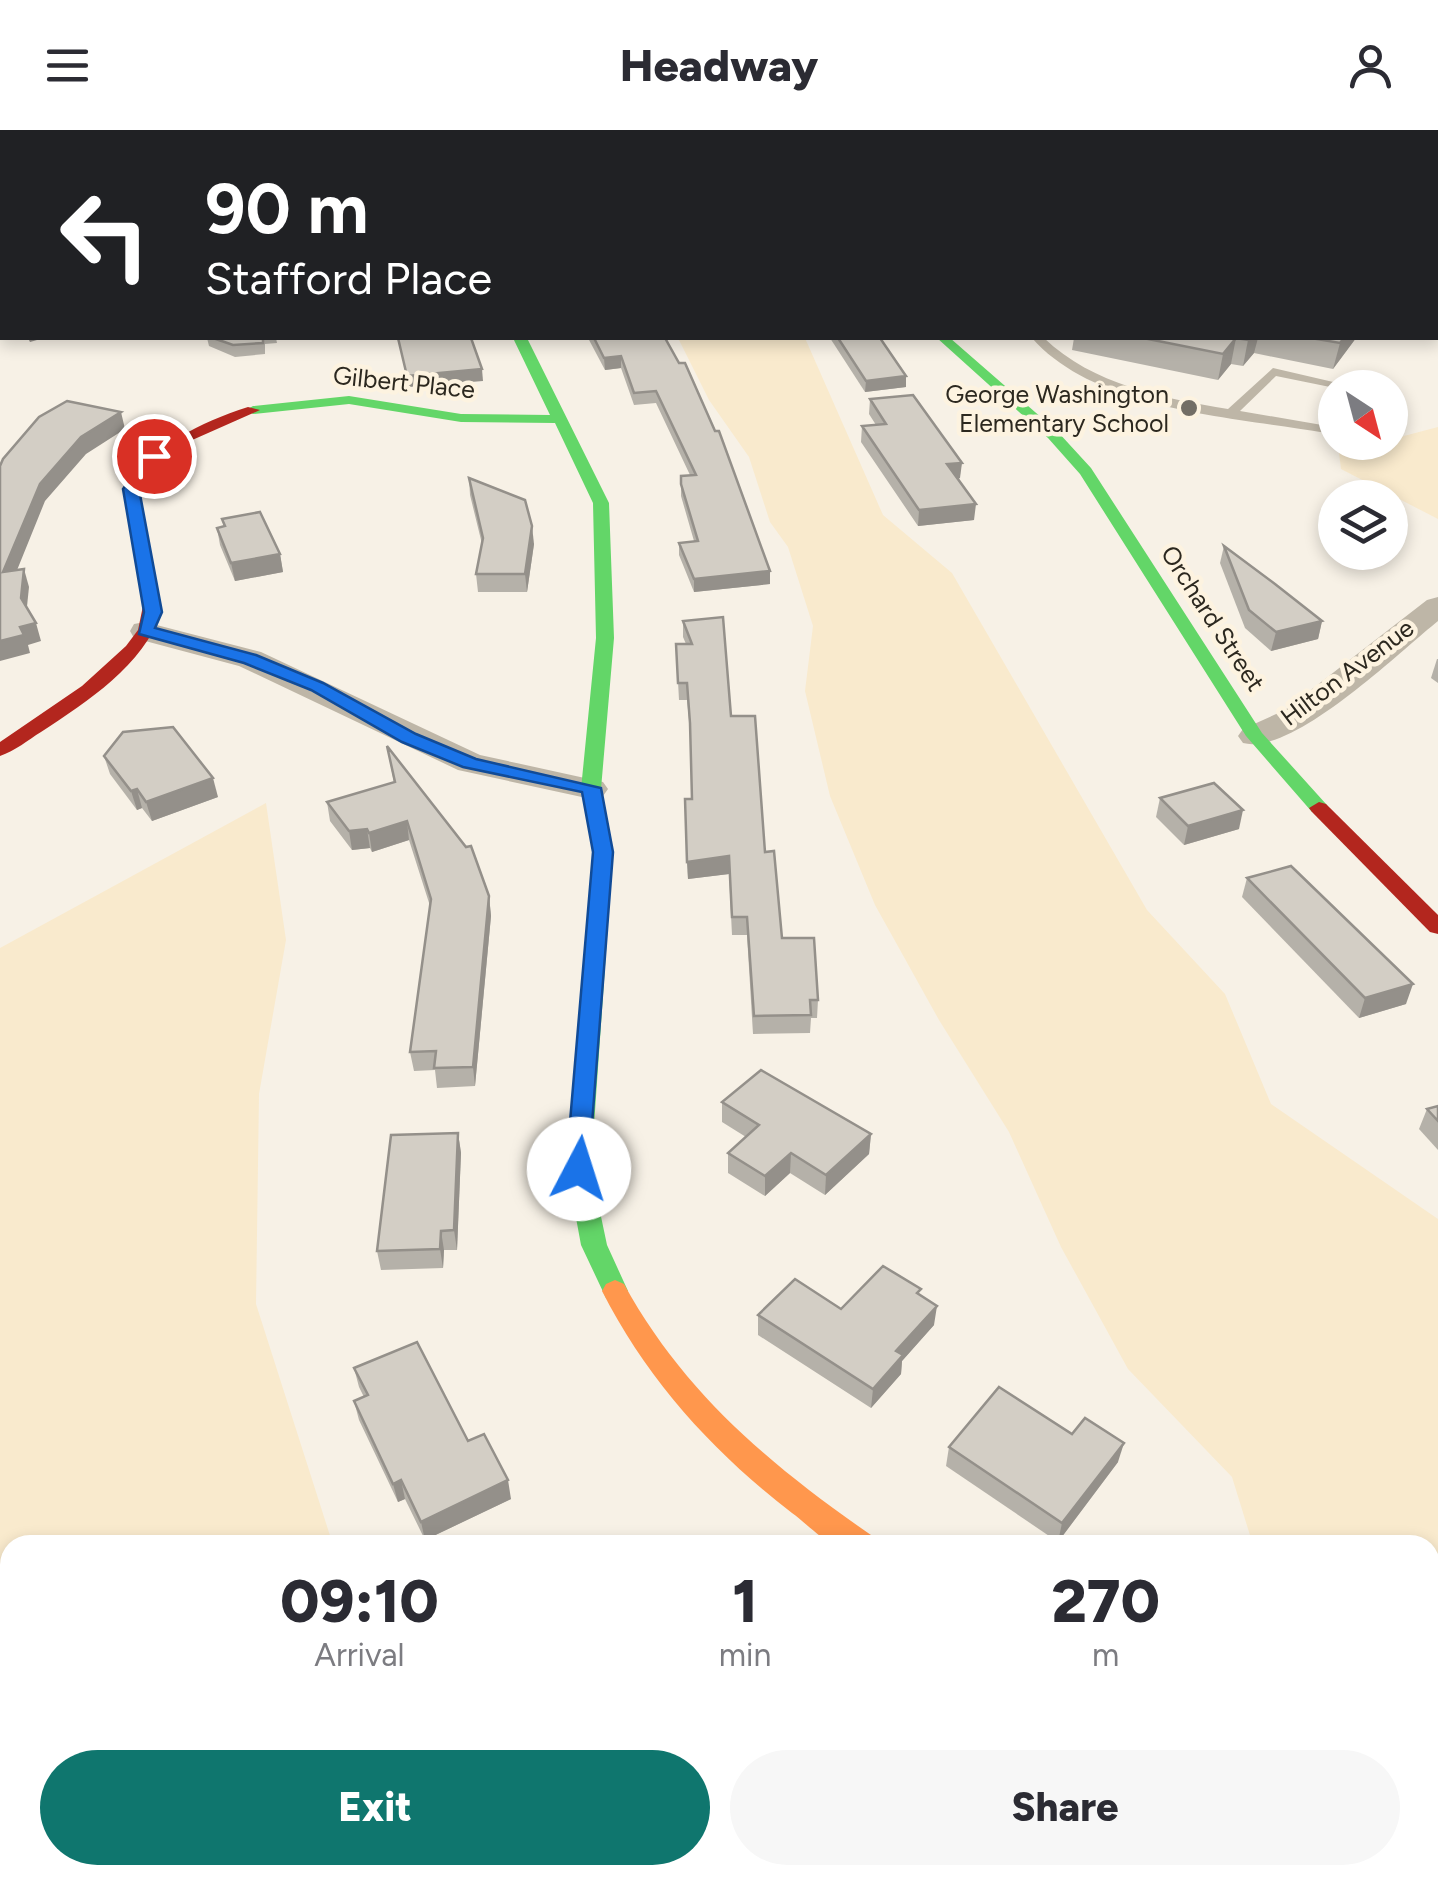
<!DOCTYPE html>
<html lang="en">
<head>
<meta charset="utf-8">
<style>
	body { margin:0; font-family:Figtree,sans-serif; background:#f7f7f7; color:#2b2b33; height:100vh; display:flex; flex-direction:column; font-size:38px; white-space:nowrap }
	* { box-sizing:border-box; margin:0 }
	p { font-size:32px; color:#7c7c81 }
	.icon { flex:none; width:55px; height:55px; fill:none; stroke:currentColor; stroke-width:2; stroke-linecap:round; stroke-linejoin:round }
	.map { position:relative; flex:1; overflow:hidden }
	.side { position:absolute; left:0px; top:1405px; width:1440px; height:350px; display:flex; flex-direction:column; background:#fff; border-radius:30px 30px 0 0; box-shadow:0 5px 15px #0003 }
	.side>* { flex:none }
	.top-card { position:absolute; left:0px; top:0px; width:1440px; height:210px; box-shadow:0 5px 15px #0003; background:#202124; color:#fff; overflow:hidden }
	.needle { width:65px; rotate:144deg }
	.buttons { position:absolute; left:1318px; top:240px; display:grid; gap:20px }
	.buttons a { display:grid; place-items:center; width:90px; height:90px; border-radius:50%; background:#fff; box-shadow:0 5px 15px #0003; font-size:50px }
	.pin { position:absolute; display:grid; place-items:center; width:85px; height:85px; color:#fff; margin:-42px; border:5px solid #fff; border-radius:50%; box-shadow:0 2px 10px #0007 }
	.me { position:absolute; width:110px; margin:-55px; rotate:5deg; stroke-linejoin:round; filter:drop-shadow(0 0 8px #0008) }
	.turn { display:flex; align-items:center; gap:35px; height:210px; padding:0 40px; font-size:45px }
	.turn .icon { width:130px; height:130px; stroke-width:2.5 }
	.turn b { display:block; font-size:70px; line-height:85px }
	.eta { display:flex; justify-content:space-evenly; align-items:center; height:170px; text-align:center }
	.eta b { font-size:60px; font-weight:800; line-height:70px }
	.action { display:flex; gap:20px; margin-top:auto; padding:20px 40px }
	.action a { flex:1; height:115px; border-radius:60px; background:#0f766e; color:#fff; font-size:40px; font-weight:800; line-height:115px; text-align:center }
	.action a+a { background:#f7f7f7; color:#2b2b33 }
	header { display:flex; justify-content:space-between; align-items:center; height:130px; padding:0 40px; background:#fff; font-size:45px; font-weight:800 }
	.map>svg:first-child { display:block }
</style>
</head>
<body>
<header><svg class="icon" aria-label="menu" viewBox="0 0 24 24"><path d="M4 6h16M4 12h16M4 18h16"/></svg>Headway<svg class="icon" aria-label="person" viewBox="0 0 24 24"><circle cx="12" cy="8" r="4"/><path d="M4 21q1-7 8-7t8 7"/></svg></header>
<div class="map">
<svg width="1438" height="1755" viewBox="0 0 1438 1755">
	<rect width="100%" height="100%" fill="#f7f1e6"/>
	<g fill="#f9eacd">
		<path d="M678,208h127l78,177 69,58 195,337 78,84 46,110 167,115v666h-67l-1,-10h60v-330h-177l-21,-68 -104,-108 -67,-122 -52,-115 -70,-112 -64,-115 -45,-109 -25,-105 8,-65 -25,-79 -18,-25 -21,-65 -40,-57z"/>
		<path d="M1438,297v92l-97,-50 -2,-16z"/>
		<path d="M266,673l20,137 -27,154 -3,210 77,241h-323v330h493l11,10h-514v-937z"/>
	</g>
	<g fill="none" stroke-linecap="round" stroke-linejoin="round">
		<path fill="#beb6a7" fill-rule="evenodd" d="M1032,208h12c49,47 119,60 184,71l45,-41 86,20h-24l-59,-12 -36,35 82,14 9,-13 4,-1v14l-9,8c-91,-16 -230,-22 -294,-95z"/>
		<g fill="#beb6a7" fill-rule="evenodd">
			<path d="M2,168v14l-2,1v-14z"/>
			<path d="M1438,467v24c-40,32 -145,135 -195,122l-5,-7 5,-7 42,-19 142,-110z"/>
			<path d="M145,492l116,30 219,103 123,27 5,7 -5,7 -12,3 -133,-29 -219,-104 -105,-28 -4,-7 4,-7z"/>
		</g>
		<g fill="#63d668" fill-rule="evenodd">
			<path d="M746,0h17l1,2h-15z"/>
			<path d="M513,208h14l82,165 5,135 -13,151 12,62 -22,318 16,76 21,46 -4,7 -9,4 -9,-4 -25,-53 -14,-76 26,-318 -12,-62 15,-151 -3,-135 -38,-80 -94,-1 -112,-18 -96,10 -7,-4 7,-4 96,-10 112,18 89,1z"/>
			<path d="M937,208h13l108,94 33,36 171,265 64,71 3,4 -3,4h-14l-66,-76 -166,-262 -32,-36z"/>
		</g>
		<path fill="#ff974d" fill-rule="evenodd" d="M615,1150l9,4c59,108 147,182 247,251l4,10c-11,0 -28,3 -39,0 -15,-5 -31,-23 -44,-32 -80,-62 -144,-132 -190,-222l4,-7z"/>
		<g fill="#b3261e" fill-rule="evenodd">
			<path d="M961,0h20l1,2h-18z"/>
			<path d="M1119,0h10l1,2h-10z"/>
			<path d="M248,277l12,3 -70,31 -29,22 -22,26 23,122c-19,55 -74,90 -121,121 -13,8 -26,19 -41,24v-14l82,-56 44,-40 12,-16 6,-29 -18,-115c32,-42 72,-63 122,-79z"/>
			<path d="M1319,672l7,2 112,111v19l-8,-2 -118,-120 -3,-4z"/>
		</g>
		<path stroke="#ff974d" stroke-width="11" d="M1015,2l8,-2"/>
	</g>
	<g fill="#b5b1a9">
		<path d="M1175,0h40l-5,2h-24z"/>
		<path d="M1224,0h214v41v-39h-203z"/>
		<path d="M207,208h69l1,5 -12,1v10l-30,3 -26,-11z"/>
		<path d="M588,208h77l105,246 -76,8 -15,-37v-12l15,-2 -13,-45v-12l9,-9 -34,-72 -22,2 -13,-37 -16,2z"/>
		<path d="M830,208h50l26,49 -41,5z"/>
		<path d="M1074,208h282l-23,31 -79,-16 -11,13 -12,-2 -13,16 -146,-30z"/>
		<path d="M870,269l90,79 -2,1 16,41 -56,6 -57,-84 1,-16 14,-1 -7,-11z"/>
		<path d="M469,348l65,66 -7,48h-49l-2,-18 6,-30 -12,-49z"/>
		<path d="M222,389l58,35 3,18 -48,9 -15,-36 -3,-17 7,-1z"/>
		<path d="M1224,416l98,75 -4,18 -47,12 -26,-23 -25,-65z"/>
		<path d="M683,491l48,95 34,136 17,86 36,62 -1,18h-6l-1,15 -57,1 -6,-99h-15l-3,-61 -41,5 -3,-80h7l-1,-59 -4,-40h-8l-3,-56h10l-3,-7z"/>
		<path d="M1437,529h1v24l-7,-5z"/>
		<path d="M387,616l102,150 2,20 -16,170 -38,2 -2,-18 -21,1 -4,-19 20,-146 -21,-66 -37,12 -2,-4 -18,2 -22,-29 -3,-19 67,-19z"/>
		<path d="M104,626l114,41 -66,24 -10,-13 -5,2 -27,-36z"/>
		<path d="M1160,668l79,31 -55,16 -28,-28z"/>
		<path d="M1247,748l159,126 -47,14 -117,-121z"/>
		<path d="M722,972l149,32 -2,20 -44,41 -35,-22 -25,23 -37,-23v-20l18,-16 -24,-15z"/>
		<path d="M1438,976v44l-19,-21 8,-20z"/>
		<path d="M458,1003l3,20 -4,97h-13l-1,18 -62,2 -4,-19z"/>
		<path d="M920,1165l14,30 -32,36 -1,13 -30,34 -113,-73v-20l83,-6z"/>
		<path d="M354,1238l114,73 43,58 -86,41 -20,-41 -7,3 -39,-82 -5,-19 10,-4 -5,-10z"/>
		<path d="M949,1317l169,15 -60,80 -112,-76z"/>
	</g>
	<g fill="#94908a">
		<path d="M28,208h16l-14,4z"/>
		<path d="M1236,208l-5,26 -13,16 5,-26z"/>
		<path d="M1251,208h7l-4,15 -11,13 5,-26z"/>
		<path d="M1344,208h12l-23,31 7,-26z"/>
		<path d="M621,226v12l-16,2 -1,-12z"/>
		<path d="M482,239l1,12 -74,6 -2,-11z"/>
		<path d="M906,246v11l-41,5 1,-11z"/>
		<path d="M121,282l4,17 -39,25 -41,47 -36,89 -6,-18 37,-88 41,-47z"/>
		<path d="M962,333l-2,15 -14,2 1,-16z"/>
		<path d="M976,374l-2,16 -56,6 1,-16z"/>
		<path d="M532,396l2,18 -7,48 -2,-18z"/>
		<path d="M280,424l3,18 -48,9 -4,-18z"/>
		<path d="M24,439l5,18 -3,29 -5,-18z"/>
		<path d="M770,441v13l-76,8v-13z"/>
		<path d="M1322,491l-4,18 -47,12 5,-19z"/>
		<path d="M36,493l5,18 -13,4 2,8 -30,8v-20l20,-14z"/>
		<path d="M213,648l5,19 -66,24 -6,-19z"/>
		<path d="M137,659l5,19 -5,2 -6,-19z"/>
		<path d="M1243,680l-4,19 -55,16 4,-19z"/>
		<path d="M407,691l2,19 -37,12 -3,-19z"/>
		<path d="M367,699l3,19 -18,2 -3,-19z"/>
		<path d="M729,726v18l-41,5 -1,-17z"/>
		<path d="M489,766l2,20 -16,170 -2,-19z"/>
		<path d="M1413,854l-7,20 -47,14 6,-20z"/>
		<path d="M458,1003l3,20 -4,97 -3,-20z"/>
		<path d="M871,1004l-2,20 -44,41 1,-20z"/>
		<path d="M791,1023l-1,20 -25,23v-20z"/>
		<path d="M441,1101l3,19 -1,18 -3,-19z"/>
		<path d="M937,1176l-3,19 -32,36 -1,13 -30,34 2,-19 23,-38z"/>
		<path d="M1124,1313l-6,19 -60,80 4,-19z"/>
		<path d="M401,1350l4,19 -7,3 -5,-18z"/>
		<path d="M508,1350l3,19 -86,41 -4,-18z"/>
	</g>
	<g fill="#d3cec5" stroke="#94908a" stroke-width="2.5">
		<path d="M0,0h647l1,2h-646v14l-2,1z"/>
		<path d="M678,0h15l8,2h-22z"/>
		<path d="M1255,0h183v34v-32h-172z"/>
		<path d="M213,208h50v5l-30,2z"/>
		<path d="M398,208h73l11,31 -75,7z"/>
		<path d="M594,208h71l14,25h6l30,68h4l51,140 -76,8 -15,-36 19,-2 -17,-57v-8l15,-1 -40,-84 -22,2 -13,-37 -17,2z"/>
		<path d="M838,208h42l26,38 -40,5z"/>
		<path d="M1143,208h108l-3,2 -12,-2 -13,16z"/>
		<path d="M1311,208h33l-4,5z"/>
		<path d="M913,265l49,68 -15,1 29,40 -57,6 -57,-84 24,-2 -16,-25z"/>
		<path d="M67,271l54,11 -40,25 -41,47 -37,88 21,-3 -3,29 15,25 -16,4 4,8 -24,6v-175l3,-7 36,-42z"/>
		<path d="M469,348l56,22 7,26 -7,48h-49l7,-36z"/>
		<path d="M260,382l20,42 -49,9 -14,-35 8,-2 -3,-7z"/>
		<path d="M1224,416l51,38 47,37 -46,11 -27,-22z"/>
		<path d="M723,487l8,99h24l10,136 9,-1 8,87h32l4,62h-8l1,15 -57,1 -7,-99h-15l-3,-61 -42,6 -2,-63h7l-2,-76 -3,-40h-9l-2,-39h16l-9,-23z"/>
		<path d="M173,597l40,51 -67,24 -9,-13 -6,2 -27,-35 19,-24z"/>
		<path d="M387,616l79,101 5,-1 18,50 -16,171 -39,1 2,-17 -26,1 21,-153 -24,-78 -38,12 -2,-4 -18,2 -22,-29 68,-20z"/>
		<path d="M1214,653l29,27 -55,16 -28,-28z"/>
		<path d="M1291,736l122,118 -48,14 -118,-120z"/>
		<path d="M761,940l110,64 -45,41 -35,-22 -26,23 -37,-23 31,-28 -37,-23z"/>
		<path d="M1438,976v15l-11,-12z"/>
		<path d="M458,1003l-4,97 -13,1 -1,18 -63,2 14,-116z"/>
		<path d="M883,1136l38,23 -4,4 20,13 -41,45 7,4 -30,34 -115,-74 37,-36 46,30z"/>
		<path d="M417,1212l51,99 16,-7 24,46 -87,42 -20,-42 -8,4 -39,-83 14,-6 -14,-27z"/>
		<path d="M999,1257l73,47 13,-16 39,25 -62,80 -113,-76z"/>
		<path d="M957,1745h66l10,10h-85z"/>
	</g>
	<path fill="#1a73e8" stroke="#114b97" stroke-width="2.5" d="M149,322l13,4 -23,33 23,123 -7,16 101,27 67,28 93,51 60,25 125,29 12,64 -25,324h-18l-4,-7 27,-317 -11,-60 -119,-25 -61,-25 -91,-52 -67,-27 -105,-29 5,-22 -21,-123z"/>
	<circle fill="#736e65" stroke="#fdf3e0" stroke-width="4" cx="1189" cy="278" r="10"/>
	<g text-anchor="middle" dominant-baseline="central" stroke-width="9" stroke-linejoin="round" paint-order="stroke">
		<g font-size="25" fill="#2c281f" stroke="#fdf3e0">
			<text transform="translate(404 252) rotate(6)">Gilbert Place</text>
			<text transform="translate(1213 488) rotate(57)">Orchard Street</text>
			<text transform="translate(1347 542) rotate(-37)">Hilton Avenue</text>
		</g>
		<g font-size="25" fill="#2c281f" stroke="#fdf3e0" text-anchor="end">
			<text x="1169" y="264">George Washington<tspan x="1169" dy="29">Elementary School</tspan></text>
		</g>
	</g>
</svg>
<div class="buttons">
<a><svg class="needle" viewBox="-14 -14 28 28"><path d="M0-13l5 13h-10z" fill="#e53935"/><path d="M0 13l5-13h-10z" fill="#7c7c81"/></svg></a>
<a><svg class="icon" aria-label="layers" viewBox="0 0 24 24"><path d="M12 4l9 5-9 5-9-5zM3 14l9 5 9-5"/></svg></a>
</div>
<div class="pin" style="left:154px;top:326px;background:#d93025"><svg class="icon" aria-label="arrive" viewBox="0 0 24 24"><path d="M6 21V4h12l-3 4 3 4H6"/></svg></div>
<svg class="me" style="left:579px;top:1039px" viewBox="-20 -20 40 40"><circle r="19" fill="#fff"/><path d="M0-13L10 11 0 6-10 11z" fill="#1a73e8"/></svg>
<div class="top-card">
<div class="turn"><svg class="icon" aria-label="left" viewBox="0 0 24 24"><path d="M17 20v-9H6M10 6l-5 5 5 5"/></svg><div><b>90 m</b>Stafford Place</div></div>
</div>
<section class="side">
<div class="eta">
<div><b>09:10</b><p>Arrival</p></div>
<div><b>1</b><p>min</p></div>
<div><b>270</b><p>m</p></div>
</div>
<div class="action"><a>Exit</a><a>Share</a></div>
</section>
</div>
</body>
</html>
